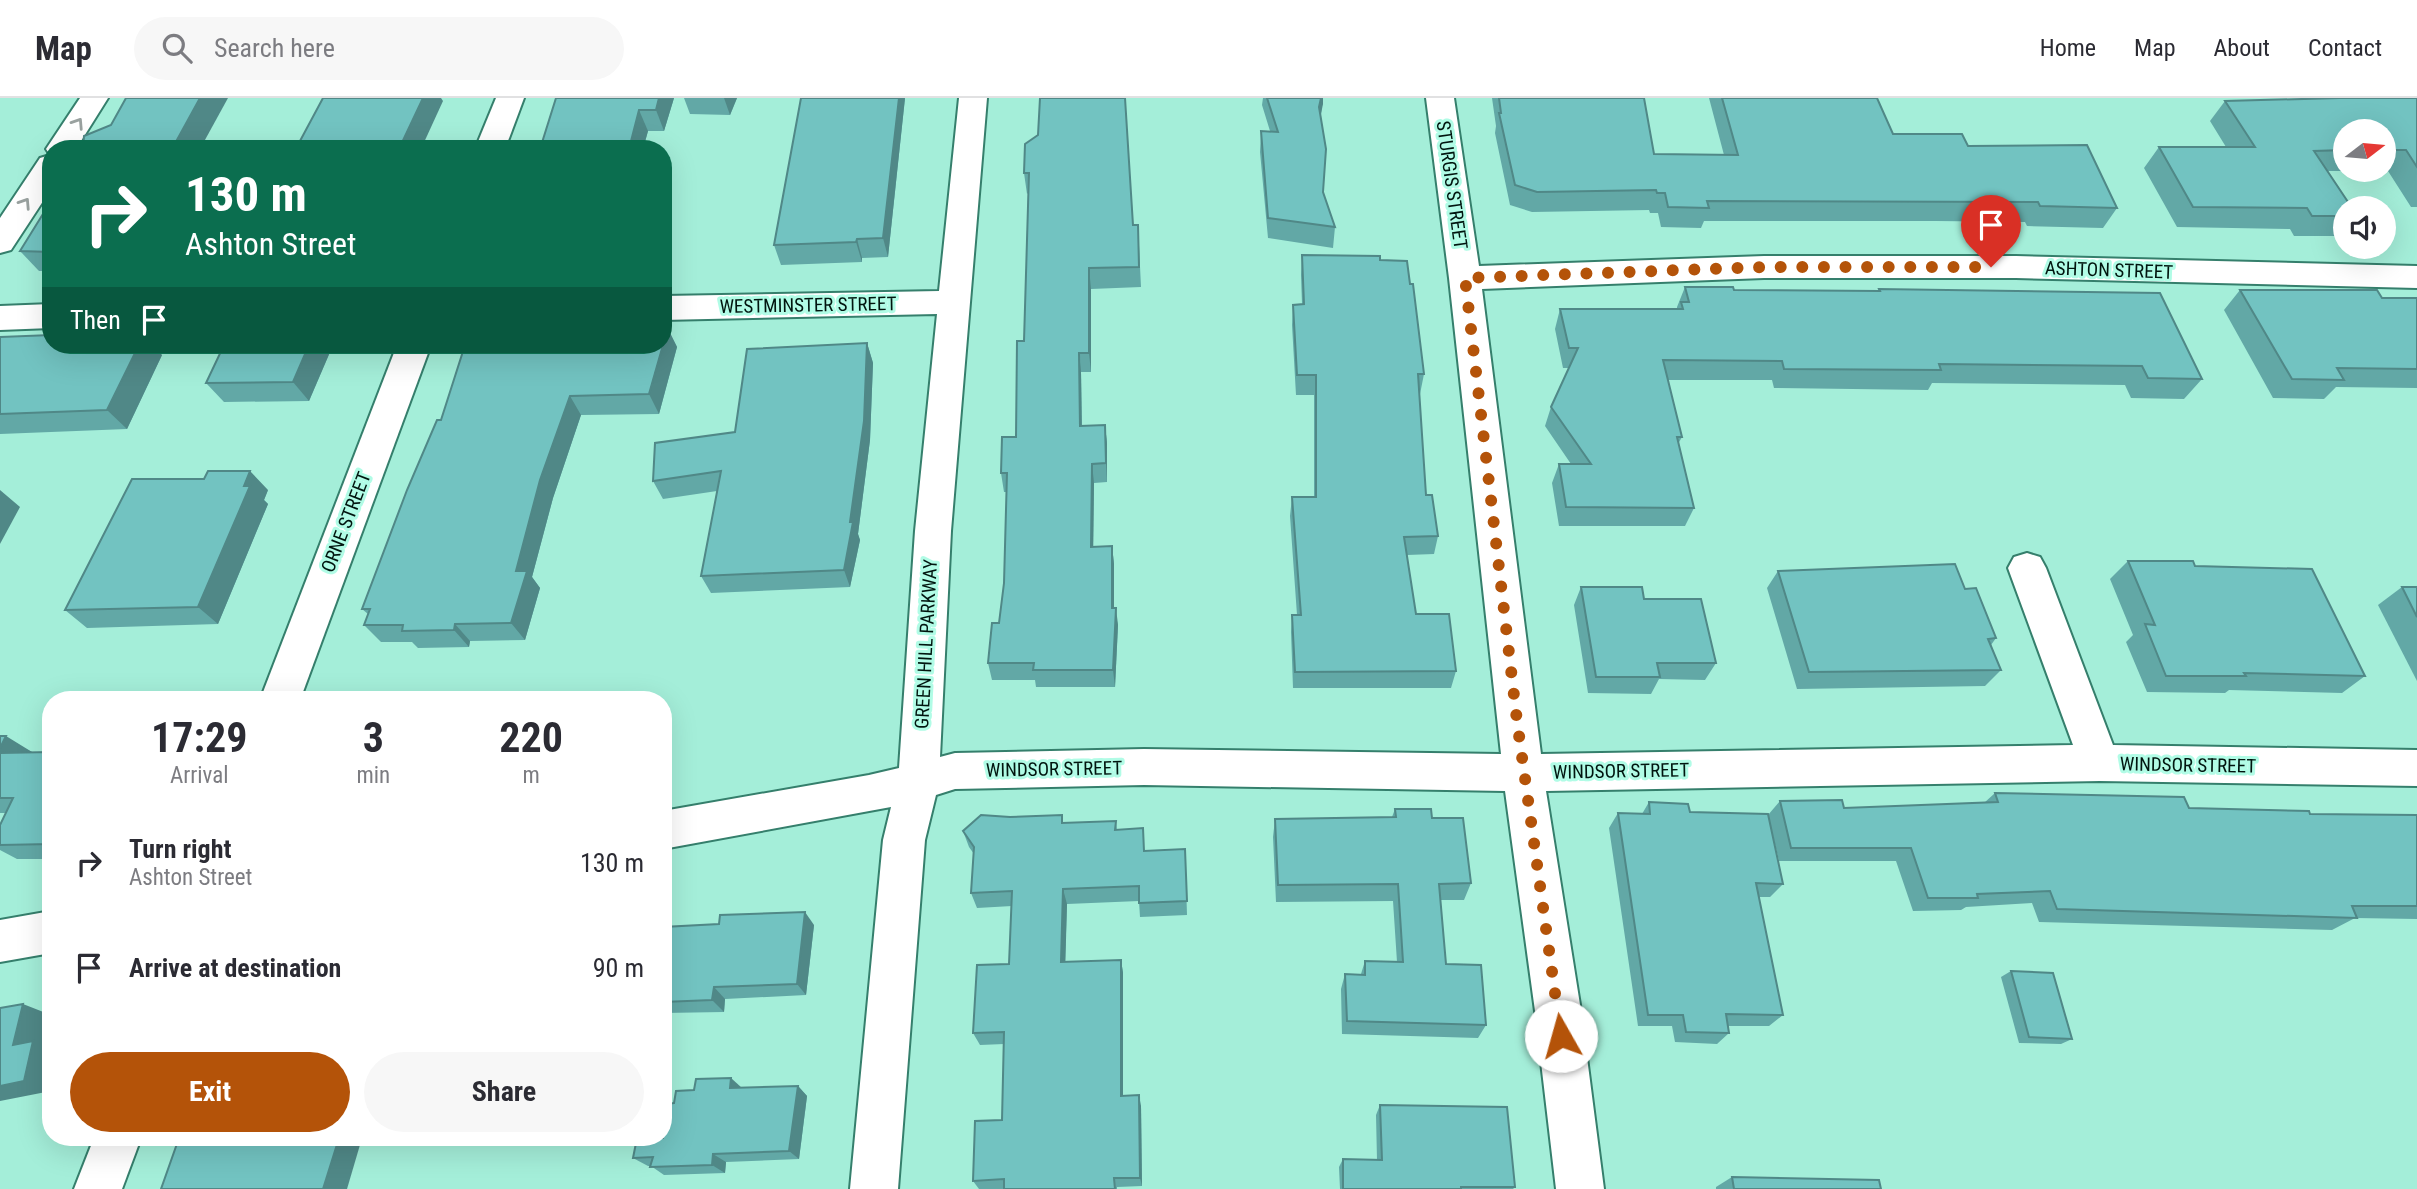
<!DOCTYPE html>
<html lang="en">
<head>
<meta charset="utf-8">
<style>
	body { margin:0; font-family:"Roboto Condensed",sans-serif; background:#f7f7f7; color:#2b2b33; height:100vh; display:flex; flex-direction:column; font-size:26px; white-space:nowrap }
	* { box-sizing:border-box; margin:0 }
	p { font-size:23px; color:#7c7c81 }
	.icon { flex:none; width:38px; height:38px; fill:none; stroke:currentColor; stroke-width:2; stroke-linecap:round; stroke-linejoin:round }
	.map { position:relative; flex:1; overflow:hidden }
	.side { position:absolute; left:42px; top:593px; width:630px; height:455px; display:flex; flex-direction:column; background:#fff; border-radius:28px; box-shadow:0 7px 28px #0002 }
	.side>* { flex:none }
	.hud { position:absolute; left:42px; top:42px; width:630px; height:214px; border-radius:28px; box-shadow:0 7px 28px #0002; background:#0b6e4f; color:#fff; overflow:hidden }
	.needle { width:46px; rotate:74deg }
	.tools { position:absolute; left:2333px; top:21px; display:grid; gap:14px }
	.tools a { display:grid; place-items:center; width:63px; height:63px; border-radius:50%; background:#fff; box-shadow:0 7px 28px #0002; font-size:35px }
	.pin { position:absolute; display:grid; place-items:center; width:60px; height:60px; color:#fff; margin:-72px -30px; border-radius:50% 50% 50% 0; rotate:-45deg; box-shadow:0 0 7px #0007 }
	.pin .icon { rotate:45deg }
	.me { position:absolute; width:77px; margin:-38px; rotate:353deg; stroke-linejoin:round; filter:drop-shadow(0 0 5px #0008) }
	.turn { display:flex; align-items:center; gap:24px; height:147px; padding:0 28px; font-size:32px }
	.turn .icon { width:91px; height:91px; stroke-width:2.5 }
	.turn b { display:block; font-size:49px; line-height:60px }
	.then { display:flex; align-items:center; height:66px; padding:0 28px; background:#0003; gap:14px; font-size:26px }
	.eta { display:flex; justify-content:space-evenly; align-items:center; height:119px; text-align:center }
	.eta b { font-size:42px; font-weight:700; line-height:49px }
	.button { display:flex; gap:14px; margin-top:auto; padding:14px 28px }
	.button a { flex:1; height:80px; border-radius:42px; background:#b45309; color:#fff; font-size:28px; font-weight:700; line-height:80px; text-align:center }
	.button a+a { background:#f7f7f7; color:#2b2b33 }
	ul { padding:0; list-style:none }
	li { display:flex; align-items:center; gap:21px; height:105px; padding:0 28px }
	li div { flex:1 }
	li b { display:block; font-size:26px }
	li em { font-style:normal }
	header { display:flex; align-items:center; gap:42px; box-sizing:border-box; height:98px; padding:0 35px; background:#fff; border-bottom:2px solid #e1e1e2 }
	header strong { font-size:33px }
	nav { display:flex; gap:38px; margin-inline-start:auto; font-size:24px }
	.search { width:490px; height:63px; background:#f7f7f7; display:flex; align-items:center; gap:18px; box-sizing:border-box; padding:0 24px; border-radius:38px; color:#7c7c81; font-size:26px }
	.map>svg:first-child { display:block }
</style>
</head>
<body>
<header>
<strong>Map</strong>
<div class="search"><svg class="icon" aria-label="search" viewBox="0 0 24 24"><circle cx="10" cy="10" r="6"/><path d="M15 15l6 6"/></svg>Search here</div>
<nav><a>Home</a><a>Map</a><a>About</a><a>Contact</a></nav>
</header>
<div class="map">
<svg width="2417" height="1091" viewBox="0 0 2417 1091">
	<rect width="100%" height="100%" fill="#a4eed9"/>
	<g fill="none" stroke-linecap="round" stroke-linejoin="round">
		<g stroke="#357f6c" stroke-width="4">
			<g id="minor">
				<path d="M80,0h28l-32,51h-25v40l-40,61 -11,3v-35l40,-60 10,-3 -4,-6z"/>
				<path d="M496,0h28l-19,51h-30z"/>
				<path d="M959,0h28l-36,433 -11,226 15,-4 189,-4 357,5 -52,-476 -23,-180h28l25,168 285,-10h252l401,10v22l-401,-10h-252l-282,11 59,465 532,-9 -65,-177 6,-11 13,-4 13,4 6,11 67,177 304,5v36l-317,-5 -554,10 35,220 23,178h-48l-21,-178 -30,-220 -361,-6 -189,4 -19,6 -11,45 -27,349h-48l33,-349 8,-33 -228,42v-38l206,-36 30,-7 16,-237 22,-217 -274,6v-24l276,-5z"/>
				<path d="M51,206v24l-51,2v-24z"/>
				<path d="M397,247h34l-131,355h-40z"/>
				<path d="M51,813v42l-51,9v-42z"/>
				<path d="M94,1040h47l-19,51h-48z"/>
			</g>
		</g>
		<use href="#minor" fill="#fff" fill-rule="evenodd"/>
	</g>
	<g fill="#62a8a6" fill-rule="evenodd">
		<path d="M556,0h118l-10,33h-16l-5,18h-103z"/>
		<path d="M684,0h53l-7,17 -40,-1z"/>
		<path d="M905,0l-17,159 -26,1v4l-81,3 -7,-20z"/>
		<path d="M1263,0h60l-2,17 2,77 12,35 -2,21 -65,-10 -8,-86 1,-21h9l-8,-26z"/>
		<path d="M1492,0h152l10,56 70,1 -15,-57h168l16,36 75,12 149,62 -14,20 -76,-2 -2,-4 -89,-1h-232l-3,7 -40,-1 -3,-14h-8l-1,-3 -117,2 -22,-7 -15,-72 1,-7z"/>
		<path d="M2417,0v109h-6l-23,-36h-60l17,37v21l-6,7h-45l-4,-7 -113,-2 -33,-59 15,-21h67l-16,-26 15,-20zM2345,33h39v39h-39z"/>
		<path d="M1025,46l108,81h5l3,62 -50,2v83h-10l1,54 23,-1 2,19v38l-13,1 -1,64 19,-1 2,18v44l4,17 -3,62h-79l-1,-7h-43l-4,-17 11,-40 5,-40 3,-91h-3l-3,-19 15,-36 8,-96 4,-148 -1,1 -3,-21z"/>
		<path d="M51,103v70h-12l-19,-20z"/>
		<path d="M1302,157l78,5 30,24 14,90 -4,20h-1l7,101 12,41 -4,18 -27,1 9,59 40,57 -5,17h-158l-2,-56 1,-17h5l-7,-99 2,-19h22v-102h-18l-4,-70 1,-20 9,-1 -1,-29z"/>
		<path d="M1685,189l49,3 143,1 2,-2 323,90 -18,20 -53,-1 -6,-13 -193,-2 -4,7 -154,-2 -2,-8h-104l14,57 -4,7 16,64 -9,18h-126l-7,-43 7,-19h12l-26,-38 6,-19 18,-39h-6l-8,-39 5,-20h117v-2z"/>
		<path d="M2240,192l142,8h35v90l-81,-1 -12,12 -51,-1 -49,-88z"/>
		<path d="M667,229l10,20 -18,67 -78,1 -28,83 -21,79 8,11 -15,52 -55,1 -1,6 -51,1 -6,-6h-31l-17,-17 4,-11 -6,-5 79,-189 222,-75z"/>
		<path d="M0,239l51,8 111,10 -35,74 -127,5z"/>
		<path d="M867,245l6,20 -3,77 -12,94 2,6 -10,47 -139,6 -10,-17 16,-85 -54,8 -10,-18 82,-49z"/>
		<path d="M330,254l-21,49 -85,1 -18,-19z"/>
		<path d="M268,392l-4,10 4,4 -50,120 -131,4 -22,-18z"/>
		<path d="M2128,463l67,5 170,110 -23,17 -113,-3 -4,3 -78,-1 -21,-50 7,-7 -23,-56z"/>
		<path d="M1778,473l187,18 31,49 -5,7 10,25 -16,16 -188,3 -30,-101z"/>
		<path d="M1581,489l63,12 72,64 -11,17 -46,-1 -8,15 -63,-1 -14,-88z"/>
		<path d="M2402,489h15v94l-39,-76z"/>
		<path d="M0,638l32,16h19v107h-34l-17,-9v-25l6,-12h-6z"/>
		<path d="M1995,695l194,15 121,6 107,1v104l-62,-1 -23,12 -293,-8 -7,-19 -66,4 -5,3 -48,1 -17,-50h-117l-11,-46 12,-14 64,7 140,-5z"/>
		<path d="M1649,704l41,10 93,72 -13,13h-11l24,118 -14,11h-41l1,7 -12,11 -42,-2 -3,-16h-34l-29,-198 9,-15 24,1z"/>
		<path d="M1395,711l37,9 39,65 -7,17h-24l6,64 40,61 -8,13 -136,-4 -1,-45 4,-15h16l4,-13 32,1 -4,-61 -117,1 -3,-65 2,-18 117,-2z"/>
		<path d="M1116,723l1,9 28,21 40,-2 2,66 -47,2 -1,-16 -72,3 -2,58 56,-2 2,13v123l18,10 1,80 -25,1v2h-138l-6,-8 29,-61 2,-76 -24,1 -7,-12 36,-69 3,-58 -35,2 -6,-15 3,-39 -5,-7 -6,-16 100,-8z"/>
		<path d="M814,827l-8,70 -81,4 -1,13 -61,1v-86z"/>
		<path d="M2011,873l61,68 -11,5 -42,-1 -18,-66z"/>
		<path d="M798,988l9,10 -8,63 -73,3 -1,11 -61,2 -13,-9h-3l-15,-8 41,-55 68,-15z"/>
		<path d="M1380,1007l135,82 -2,2h-173l-1,-22 4,-8 34,1 -1,-45z"/>
		<path d="M1732,1079l149,12h-165v-2z"/>
	</g>
	<g fill="#508887">
		<path d="M200,0h28l-28,51h-28z"/>
		<path d="M423,0h18l2,3 -22,48h-22z"/>
		<path d="M659,0h15l-10,33 -8,-21z"/>
		<path d="M724,0h13l-7,17z"/>
		<path d="M899,0h6l-17,159 -5,-19z"/>
		<path d="M1321,0h2v6l-5,24 1,-21z"/>
		<path d="M639,12l9,21 -5,18h-14z"/>
		<path d="M857,141l5,19v4l-6,-20z"/>
		<path d="M1089,170l2,21v83l-2,-19z"/>
		<path d="M667,229l10,20 -18,67 -10,-20z"/>
		<path d="M867,245l6,20 -3,77 -12,94 2,6 -10,47 -6,-17 6,-48z"/>
		<path d="M139,247h14l9,10 -35,74 -20,-19z"/>
		<path d="M309,247h15l6,7 -21,49 -16,-19z"/>
		<path d="M1079,255l2,19 1,73 -2,-19z"/>
		<path d="M570,298l11,19 -28,83 -21,79 8,11 -15,52 -14,-17 5,-52 24,-91z"/>
		<path d="M1105,327l2,19v38l-1,-19z"/>
		<path d="M1092,366l2,19 -1,82 -2,-18z"/>
		<path d="M250,373l18,19 -4,10 4,4 -50,120 -20,-17z"/>
		<path d="M0,392l20,17 -20,37z"/>
		<path d="M1112,448l2,18v61l-2,-17z"/>
		<path d="M1116,510l2,17 -3,62 -2,-17z"/>
		<path d="M455,526l15,17 -1,6 -15,-17z"/>
		<path d="M6,638l26,16 -32,2v-6z"/>
		<path d="M1063,791l4,15 -2,71 -4,-13z"/>
		<path d="M805,814l9,13 -8,70 -9,-11z"/>
		<path d="M1121,862l2,13v133l-2,-10z"/>
		<path d="M714,889l11,12 -1,13 -12,-12z"/>
		<path d="M23,906l28,11 -7,30 7,3v43l-51,10v-15l13,-41z"/>
		<path d="M731,980l11,10h-12z"/>
		<path d="M798,988l9,10 -8,63 -10,-8z"/>
		<path d="M1139,997l2,11 1,80 -2,-8z"/>
		<path d="M339,1040h23l-15,51h-24z"/>
		<path d="M713,1056l13,8 -1,11 -13,-8z"/>
	</g>
	<g fill="#72c3c1" stroke="#508887" stroke-width="2">
		<path d="M126,0h74l-28,51h-89l1,-13 27,-11z"/>
		<path d="M323,0h100l-24,51h-109l4,-8h6z"/>
		<path d="M556,0h103l-3,12h-17l-10,39h-89z"/>
		<path d="M801,0h98l-16,140 -26,1 -1,3 -82,3z"/>
		<path d="M1040,0h85l8,127h5l1,42 -50,1v85h-10l1,73 25,-1 1,38 -14,1 -1,83 21,-1v62h4l-3,62h-80l1,-7h-46l4,-40h7l5,-40 3,-110h-6l1,-36h14l1,-96h7l5,-168h-5l1,-29 13,-9z"/>
		<path d="M1267,0h54l-2,9 7,42 -3,43 12,35 -67,-9 -7,-87 17,1z"/>
		<path d="M1499,0h145l10,56 84,1 -16,-57h155l16,36h69l6,12 119,-1 30,63 -77,-2 -2,-4 -331,-1 2,7 -41,-1 -3,-14h-8l-1,-3 -119,2 -22,-7 -16,-72h2z"/>
		<path d="M2340,0h77v69l-11,-17h-22v-19h-39v19l-31,1 38,57h-7v8h-33l-5,-8 -114,-1 -34,-60h96l-30,-46z"/>
		<path d="M51,103v51l-31,-1z"/>
		<path d="M1302,157l78,1v4l27,1 3,23h3l11,90h-6l8,121h6l6,41 -34,1 12,77h33l7,57 -161,1 -3,-57h9l-9,-118h24v-122h-19l-4,-70 11,-1z"/>
		<path d="M1685,189h48l1,3 146,1 -1,-2 281,4 42,86 -54,-1 -6,-12 -203,-2 2,6 -157,-1 -2,-8 -119,-1 19,77h-5l17,71 -128,-1 -7,-43h32l-40,-57 27,-59h-9l-9,-39h123l-2,-7h8z"/>
		<path d="M2240,192h137l5,8h35v71l-80,-1 7,12 -52,-1z"/>
		<path d="M663,229h4l-4,15z"/>
		<path d="M51,237v10h88l-32,65 -107,4v-77z"/>
		<path d="M867,245l-3,78 -14,101h3l-9,48 -143,6 20,-105 -68,10 2,-38 80,-11 12,-83z"/>
		<path d="M224,247h85l-16,37 -87,1z"/>
		<path d="M465,247h198l-14,49 -79,2 -30,84 -24,91h11l-16,52 -56,1 -1,6 -52,1 1,-6h-39l6,-16h-8l45,-119 30,-70h4z"/>
		<path d="M208,373h42l-6,15h6l-52,121 -133,3 67,-131h72z"/>
		<path d="M2128,463h65l2,5 117,3 53,107 -121,-3 2,3h-80l-21,-52 10,1z"/>
		<path d="M1955,466l10,25 11,-1 20,50 -8,1 13,31 -192,2 -31,-101z"/>
		<path d="M1581,489h61l2,12h57l15,64h-59l3,14h-64z"/>
		<path d="M2402,489h15v30z"/>
		<path d="M561,598v4h-24z"/>
		<path d="M0,638h6l-6,12z"/>
		<path d="M51,654v92l-51,1v-20l13,-27h-13v-45z"/>
		<path d="M1995,695l189,4 5,11 120,3 1,3 107,1v91h-65l5,12 -300,-9 -7,-18 -73,3 1,4h-50l-17,-50h-120l-11,-47 62,-1 2,8 154,-6z"/>
		<path d="M1649,704l39,2 2,8 78,2 15,70 -27,-1 27,132 -57,-1 3,19 -43,-1 -3,-17h-35l-30,-202 32,1z"/>
		<path d="M1395,711h36l1,9h31l8,65 -32,1 7,80 35,1 5,60 -139,-4 -2,-47 20,1v-14l38,1 -5,-78 -120,1 -3,-66 121,-2z"/>
		<path d="M981,717l29,2 52,-2v8l54,-2 -1,9 28,-2 1,23 41,-2 2,52 -48,2v-17l-76,3 -2,73 60,-2v136l18,-1 1,83h-26l1,11h-111v-10l-31,2 2,-60 27,-1 2,-88 -31,1 4,-68 32,-1 3,-73 -41,2 3,-46 -11,-16z"/>
		<path d="M805,814l-8,72 -83,3 -2,13 -49,2v-75l56,-3 1,-9z"/>
		<path d="M2011,873l42,2 19,66 -43,-2z"/>
		<path d="M23,906l-10,41 20,-4 -9,40 -24,5v-78z"/>
		<path d="M731,980l-1,10 68,-2 -9,65 -76,3 -1,11 -62,2 3,-10 -20,1 4,-20h26v-34l11,-1 2,-12 18,-1 2,-11z"/>
		<path d="M1380,1007l127,2 8,80h-54v2h-118v-30l39,1z"/>
		<path d="M179,1040h160l-16,51h-162z"/>
		<path d="M1732,1079l147,3 2,9h-147z"/>
	</g>
	<defs><path id="oneway-chevron" d="M-2-3.5L2.5 0L-2 3.5" fill="none" stroke-width="1.6" stroke-linecap="round" stroke-linejoin="round" transform="scale(1.75)"/></defs>
	<g stroke="#99a19f">
		<use href="#oneway-chevron" transform="translate(78 25) rotate(-57)"/>
		<use href="#oneway-chevron" transform="translate(25 105) rotate(-57)"/>
	</g>
	<g fill="none" stroke-linecap="round" stroke-linejoin="round">
		<path stroke="#b45309" stroke-width="12" stroke-dasharray="0 21.6" d="M1561,938l-44,-315 -52,-443 299,-11h227"/>
	</g>
	<g text-anchor="middle" dominant-baseline="central" stroke-width="6" stroke-linejoin="round" paint-order="stroke">
		<g font-size="19" fill="#01150f" stroke="#b1fce6">
			<text transform="translate(1452 87) rotate(82)">STURGIS STREET</text>
			<text transform="translate(2109 172) rotate(2)">ASHTON STREET</text>
			<text transform="translate(808 207) rotate(-1)">WESTMINSTER STREET</text>
			<text transform="translate(346 424) rotate(-69)">ORNE STREET</text>
			<text transform="translate(926 546) rotate(-87)">GREEN HILL PARKWAY</text>
			<text transform="translate(2188 667) rotate(1)">WINDSOR STREET</text>
			<text transform="translate(1054 671) rotate(-1)">WINDSOR STREET</text>
			<text transform="translate(1621 673) rotate(-1)">WINDSOR STREET</text>
		</g>
	</g>
</svg>
<div class="tools">
<a><svg class="needle" viewBox="-14 -14 28 28"><path d="M0-13l5 13h-10z" fill="#e53935"/><path d="M0 13l5-13h-10z" fill="#7c7c81"/></svg></a>
<a><svg class="icon" aria-label="sound" viewBox="0 0 24 24"><path d="M4 9h4l5-4v14l-5-4H4zM17 9q2 3 0 6"/></svg></a>
</div>
<div class="pin" style="left:1991px;top:169px;background:#d93025"><svg class="icon" aria-label="arrive" viewBox="0 0 24 24"><path d="M6 21V4h12l-3 4 3 4H6"/></svg></div>
<svg class="me" style="left:1561px;top:938px" viewBox="-20 -20 40 40"><circle r="19" fill="#fff"/><path d="M0-13L10 11 0 6-10 11z" fill="#b45309"/></svg>
<div class="hud">
<div class="turn"><svg class="icon" aria-label="right" viewBox="0 0 24 24"><path d="M7 20v-9h11M14 6l5 5-5 5"/></svg><div><b>130 m</b>Ashton Street</div></div>
<div class="then">Then<svg class="icon" aria-label="arrive" viewBox="0 0 24 24"><path d="M6 21V4h12l-3 4 3 4H6"/></svg></div>
</div>
<section class="side">
<div class="eta">
<div><b>17:29</b><p>Arrival</p></div>
<div><b>3</b><p>min</p></div>
<div><b>220</b><p>m</p></div>
</div>
<ul>
<li><svg class="icon" aria-label="right" viewBox="0 0 24 24"><path d="M7 20v-9h11M14 6l5 5-5 5"/></svg><div><b>Turn right</b><p>Ashton Street</p></div><em>130 m</em></li>
<li><svg class="icon" aria-label="arrive" viewBox="0 0 24 24"><path d="M6 21V4h12l-3 4 3 4H6"/></svg><div><b>Arrive at destination</b></div><em>90 m</em></li>
</ul>
<div class="button"><a>Exit</a><a>Share</a></div>
</section>
</div>
</body>
</html>
